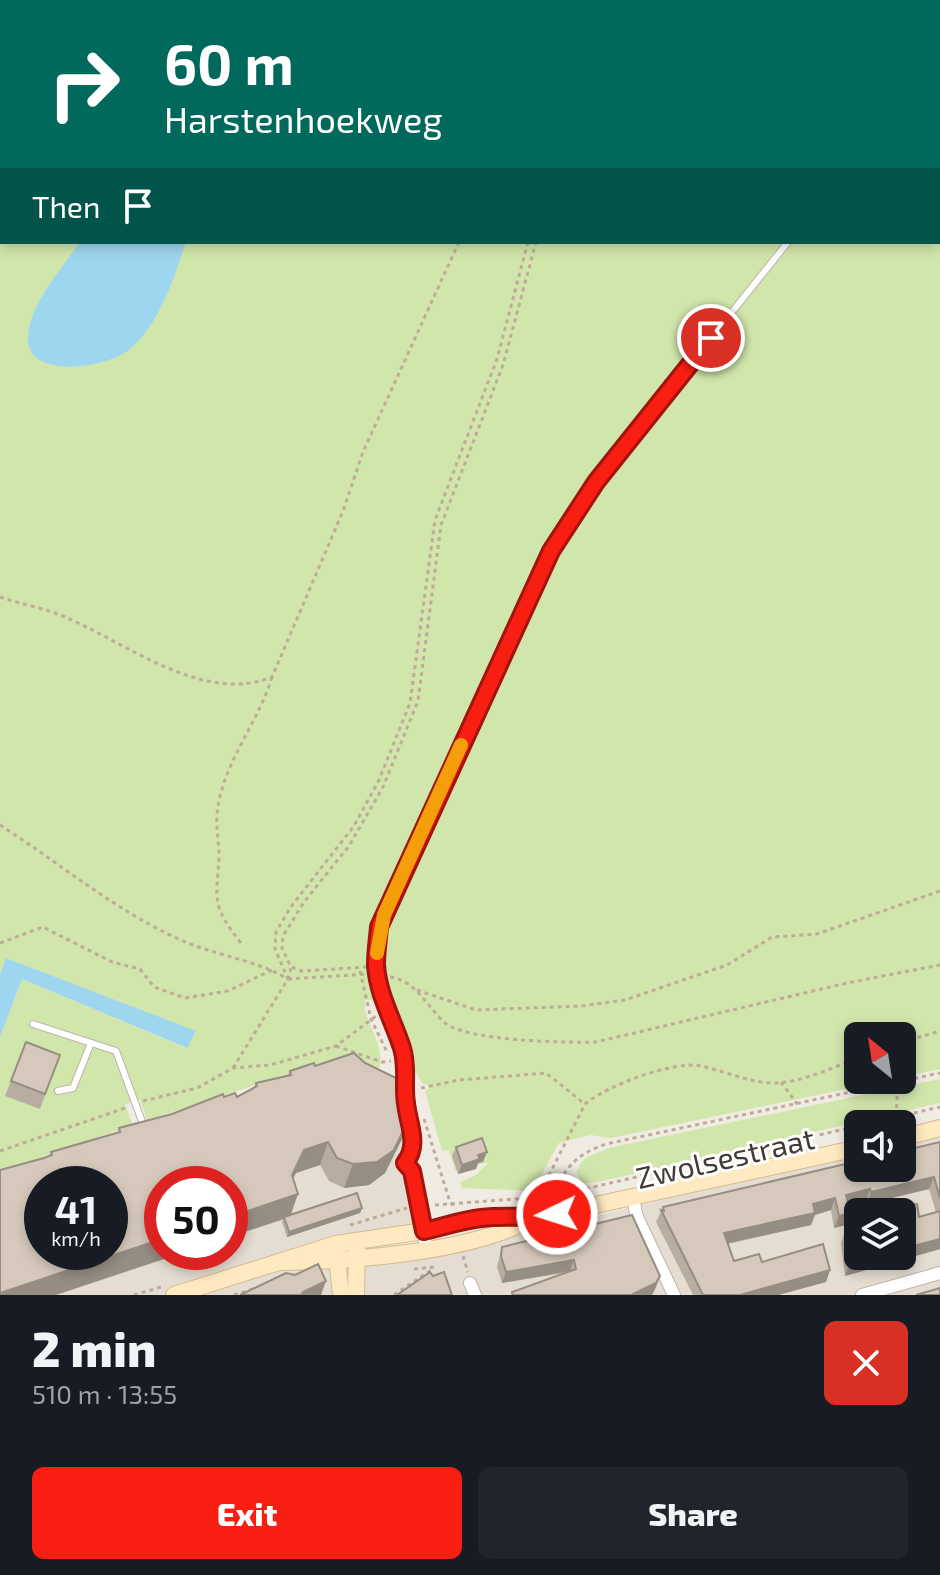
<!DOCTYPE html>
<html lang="en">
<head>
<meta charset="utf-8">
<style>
	body { margin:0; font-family:"Exo 2",sans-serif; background:#20242c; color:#f1f3f6; height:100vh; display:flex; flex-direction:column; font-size:30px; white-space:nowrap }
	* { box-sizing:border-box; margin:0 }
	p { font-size:26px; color:#9ea1a6 }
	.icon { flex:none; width:44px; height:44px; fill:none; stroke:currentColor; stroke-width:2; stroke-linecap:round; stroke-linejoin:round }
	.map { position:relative; height:1295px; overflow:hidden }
	.details { display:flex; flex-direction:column; background:#171b24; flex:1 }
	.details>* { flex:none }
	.top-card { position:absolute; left:0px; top:0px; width:940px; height:244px; box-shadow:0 4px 12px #0003; background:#00695c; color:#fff; overflow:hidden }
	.needle { width:52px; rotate:330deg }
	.controls { position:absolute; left:844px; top:1022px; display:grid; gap:16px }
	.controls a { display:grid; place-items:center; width:72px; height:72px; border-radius:12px; background:#171b24; box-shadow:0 4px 12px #0003; font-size:40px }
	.speed { position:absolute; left:24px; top:1166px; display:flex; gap:16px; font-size:40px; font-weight:700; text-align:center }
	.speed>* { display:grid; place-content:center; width:104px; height:104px; border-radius:50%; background:#171b24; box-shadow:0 4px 12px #0003; line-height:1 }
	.speed small { font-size:20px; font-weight:400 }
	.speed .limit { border:12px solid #d22; background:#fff; color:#111 }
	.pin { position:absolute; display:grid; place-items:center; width:68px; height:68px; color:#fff; margin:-34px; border:4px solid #fff; border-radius:50%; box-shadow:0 2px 8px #0007 }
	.me { position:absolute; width:88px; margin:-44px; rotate:266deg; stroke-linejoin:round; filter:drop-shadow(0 0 6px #0008) }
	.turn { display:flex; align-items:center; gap:28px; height:168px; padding:0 32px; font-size:36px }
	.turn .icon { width:104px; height:104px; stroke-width:2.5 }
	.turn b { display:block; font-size:56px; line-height:68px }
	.then { display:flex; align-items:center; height:76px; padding:0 32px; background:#0003; gap:16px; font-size:30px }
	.round { display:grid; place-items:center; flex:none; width:84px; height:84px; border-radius:12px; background:#20242c }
	.overview { display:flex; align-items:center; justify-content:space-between; height:136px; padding:0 32px }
	h1 { font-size:48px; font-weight:800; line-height:60px }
	.action { display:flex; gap:16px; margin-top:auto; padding:16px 32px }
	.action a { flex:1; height:92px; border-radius:12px; background:#f91e12; color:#fff; font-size:32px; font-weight:800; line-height:92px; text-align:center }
	.action a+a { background:#20242c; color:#f1f3f6 }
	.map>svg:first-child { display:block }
</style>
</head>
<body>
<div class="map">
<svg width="940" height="1295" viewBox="0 0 940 1295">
	<rect width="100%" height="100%" fill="#f1ece3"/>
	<g fill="#e5ddd1" fill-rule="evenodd">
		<path d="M287,1078l101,5 24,61 -8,19 19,64 -155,31 -104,37h-164v-118zM42,1184h68v68h-68zM162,1184h68v68h-68z"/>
		<path d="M940,1130v165h-765l91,-28 160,-14 100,-19 332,-84v18h44v-29zM858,1212h44v44h-44z"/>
	</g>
	<g fill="#d1e6ab" fill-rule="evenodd">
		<path d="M0,0h940v1069l-38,8v-41h-44v44h31l-278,58 -21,-3 -31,8 -27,48 -70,-3 -2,-6 16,-7 13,-13 -34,9 -6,-21 -7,1 -17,-60 4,-2 -2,-5h-4l-11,-17 -17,-65 -30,-2c-2,24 23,46 13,71l-41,-12 -190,61 -7,-20 -15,4 8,21 -133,47v-135l22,-58 164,69 10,-16 -190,-74 -6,17zM2,2h936v240h-936z"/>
		<path d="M940,1079v24l-342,79 -16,1 -6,-12 8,-12 24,-11z"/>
	</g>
	<g fill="#9ed6ef">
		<path d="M80,242h106c-12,36 -26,81 -56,107 -22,19 -104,32 -102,-12 1,-33 34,-68 52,-95z"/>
		<path d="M6,958l190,73 -9,17 -165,-69 -22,58v-62z"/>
	</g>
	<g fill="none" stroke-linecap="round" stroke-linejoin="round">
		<g stroke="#c0b5a9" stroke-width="8">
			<g id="lane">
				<path d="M938,54l2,-3"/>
				<path d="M390,1018l-14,-53 3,-38 172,-376 45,-69 192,-240"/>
				<path d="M33,1024l83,27 28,76"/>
				<path d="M58,1091l15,-3 18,-45"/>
			</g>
		</g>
		<g stroke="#c0b5a9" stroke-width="14">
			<g id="street">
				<path d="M390,1018c8,20 16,38 17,60 0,8 -3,17 -2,25 3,21 16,41 0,60 17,21 18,59 21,86"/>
				<path d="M633,1199l4,18 37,78"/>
				<path d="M470,1283l5,12"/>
				<path d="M862,1295l78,-22"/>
			</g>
		</g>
		<g stroke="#d2bb92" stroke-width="18">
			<g id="secondary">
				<path d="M902,1138l38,-10"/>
				<path d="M336,1249l5,46"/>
				<path d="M283,1262c70,-1 188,-10 248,-43l327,-71"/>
				<path d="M174,1295l162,-51 88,-13 53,-13 37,-2 17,3"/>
				<path d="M356,1295l1,-46"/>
			</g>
		</g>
		<g stroke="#beac97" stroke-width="3" stroke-dasharray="4 4" stroke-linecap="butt">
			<path d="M542,2l1,-2"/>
			<path d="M605,2l3,-2"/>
			<path d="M619,2l3,-2"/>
			<path d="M0,597c21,7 44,11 65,20 60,25 138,88 207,60l71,-166 20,-59 96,-210"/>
			<path d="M0,825c61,39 117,87 183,116 35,15 73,19 105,38l-13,-30 1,-17 14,-24 64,-82 25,-46 31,-77 25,-183 62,-161 31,-117"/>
			<path d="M0,943l43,-16 69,35 28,7 14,18 31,11 43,-7 44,-21"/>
			<path d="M241,943c-29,-37 -25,-41 -22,-85 0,-15 -3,-29 -2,-43 4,-50 41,-91 55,-138"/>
			<path d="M367,967l-65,4 -11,-4 -9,-19 1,-12 21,-34 45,-56 34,-59 35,-86 23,-176 62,-160 33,-123"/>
			<path d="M360,971l11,48 17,35"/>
			<path d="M390,977c27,4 37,30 55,46 22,18 122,20 151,19l251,-59 93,-18"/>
			<path d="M288,979l78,-5"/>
			<path d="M417,990l59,20 105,-4 44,-6 102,-35 45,-28 45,-3 123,-43"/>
			<path d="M902,1042l38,-11"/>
			<path d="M336,1046l46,16 9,-1"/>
			<path d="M233,1068l55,-89 3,-11"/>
			<path d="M781,1082l16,22"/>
			<path d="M421,1088l38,-8 87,-7 39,31"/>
			<path d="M143,1101l54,-13 36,-20 37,-3 66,-19 40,-30"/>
			<path d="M896,1116l2,-32"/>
			<path d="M424,1119l26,83 6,7"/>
			<path d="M867,1124l73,-17"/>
			<path d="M0,1151l125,-43"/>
			<path d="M554,1196c10,-29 23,-42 52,-52l334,-71"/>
			<path d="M538,1197l47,-93c21,-18 89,-44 116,-38 24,5 49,17 73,17 30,-1 57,-15 84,-25"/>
			<path d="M435,1205l119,-9 304,-70"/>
			<path d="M350,1225l57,-17"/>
			<path d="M463,1256l5,16"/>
			<path d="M414,1269l21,-2"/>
			<path d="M134,1295l27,-8"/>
			<path d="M234,1295l19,-6"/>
			<path d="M394,1295l40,-27"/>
		</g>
		<use href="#lane" stroke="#fff" stroke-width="6"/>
		<use href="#street" stroke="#fff" stroke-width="12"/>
		<use href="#secondary" stroke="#fee9c0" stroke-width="16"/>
	</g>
	<g fill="#b8ada1">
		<path d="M26,1042l34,13 -20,54 -35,-13z"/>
		<path d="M315,1066l87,73 -17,34 -16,12 -25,3 -15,-7 -9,-16 -24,8 -3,5 -2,37 71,-7 -2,5 -73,24 -5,-15 1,-3 -234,-63 2,-4 67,-19 1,-5 53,-14 52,-17h13l17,-10 2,-4 32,-8 2,-4z"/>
		<path d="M940,1142v107l-95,27 -4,-33 4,-12 74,-14 17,-5 -7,-23 -62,15 -1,-3 -18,4 -2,20 -12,3 -3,-18 -16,5 -4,10 -83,19 6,17 28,1 68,8 -4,12 -48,13h-85l-37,-73 7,-15z"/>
		<path d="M456,1147l27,15 -5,1 -2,6 -18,5 -6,-18z"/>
		<path d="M632,1215l24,72 -4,8h-141l1,-3 58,-20 -68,11 -5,-16 5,-20z"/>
	</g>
	<g fill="#968d83">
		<path d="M410,1116l-8,23 -17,34 -16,12 -25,3 9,-24z"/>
		<path d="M328,1142l-8,23 -24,8 -12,25 8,-23 12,-25z"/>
		<path d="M487,1152l-4,10 -5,1 -2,6 -18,5 4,-9 16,-10z"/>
		<path d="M934,1177l-5,12 -62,15 4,-12z"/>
		<path d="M870,1189l-4,12 -24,6 4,-12z"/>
		<path d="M298,1194l-8,23 -60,20v-20z"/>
		<path d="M835,1198l-4,12 -16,5 -4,10 -92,20 5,-12 89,-29z"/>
		<path d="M362,1208l-2,5 -73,24 2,-5z"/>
		<path d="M850,1213l-4,12 -12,3 5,-12z"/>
		<path d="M162,1239v13h23l-129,43h-56v-2z"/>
		<path d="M940,1239v10l-95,27 4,-12 29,-8h24v-7z"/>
		<path d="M574,1260l-4,11 -68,12 4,-11z"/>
		<path d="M830,1270l-4,12 -48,13h-38z"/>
		<path d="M660,1276l-4,11 -4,8h-21z"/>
		<path d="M326,1281l-5,14h-20l2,-3z"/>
	</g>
	<g fill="#d6c9bb" stroke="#968d83" stroke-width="2" fill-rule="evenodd">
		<path d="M26,1042l34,13 -15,39 -34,-13z"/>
		<path d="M354,1053l11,10 33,16 12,37 -16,34 -17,12 -24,2 -16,-6 -9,-16 -24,8 -12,25 6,19 -68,23v-33h-68v55l-162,54v-123l44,-12 8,-3 -1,-3 69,-20 -1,-4 53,-14 51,-20 1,3 11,-4 2,4 20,-11 -1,-3 35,-8 -1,-4 24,-8 1,3zM42,1184h68v68h-68z"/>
		<path d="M482,1138l5,14 -9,3 2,4 -18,6 -6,-18z"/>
		<path d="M940,1142v56l-6,-21 -63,15 -1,-3 -24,6 4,18 -11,3 -4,-18 -22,6 2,9 -91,20 10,28 25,-7 3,8 61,-18 7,26 -90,25h-37l-42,-85 3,1 -1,-4 195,-46v7h44v-17z"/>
		<path d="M357,1193l5,15 -73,24 -5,-15z"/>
		<path d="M917,1204l2,13 21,-6v28l-38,10v-37h-12z"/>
		<path d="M632,1215l28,61 -4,7 -25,12h-118l-1,-3 64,-23 -2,-9 -68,12 -5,-16 1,-9z"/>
		<path d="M858,1227v29h20l-29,8 -4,-33z"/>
		<path d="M318,1264l8,17 -23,11 -2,3h-61l46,-22 9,2z"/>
		<path d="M430,1272l3,4 11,-4 8,23h-55z"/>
		<path d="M940,1288v7h-24z"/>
	</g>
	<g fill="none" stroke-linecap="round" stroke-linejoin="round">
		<g stroke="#a2140c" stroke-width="20">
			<path id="route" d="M557,1214c-26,5 -50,1 -76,4 -19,2 -38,9 -57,13l-12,-60 -7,-8c15,-19 3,-39 1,-60 -3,-18 2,-36 -4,-55 -9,-28 -24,-53 -26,-83 0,-13 2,-26 3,-38l172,-376 45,-69 115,-144"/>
		</g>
		<use href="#route" stroke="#f91e12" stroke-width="14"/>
		<path stroke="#f59e0b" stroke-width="14" d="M377,953l7,-38 77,-170"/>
	</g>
	<g text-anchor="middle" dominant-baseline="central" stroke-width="6" stroke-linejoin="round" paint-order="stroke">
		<g font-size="30" fill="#433b33" stroke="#fff">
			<text transform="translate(725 1157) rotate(-13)">Zwolsestraat</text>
		</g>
	</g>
</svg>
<div class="controls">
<a><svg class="needle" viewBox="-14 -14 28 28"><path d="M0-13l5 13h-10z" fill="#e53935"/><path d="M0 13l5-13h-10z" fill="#9ea1a6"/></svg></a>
<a><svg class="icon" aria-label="sound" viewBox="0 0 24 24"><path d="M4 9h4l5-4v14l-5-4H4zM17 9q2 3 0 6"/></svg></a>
<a><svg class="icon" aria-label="layers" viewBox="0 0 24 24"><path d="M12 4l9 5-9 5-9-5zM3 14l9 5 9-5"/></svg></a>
</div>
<div class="speed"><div>41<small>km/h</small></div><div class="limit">50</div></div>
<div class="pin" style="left:711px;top:338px;background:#d93025"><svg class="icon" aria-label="arrive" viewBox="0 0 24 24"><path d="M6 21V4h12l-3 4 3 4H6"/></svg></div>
<svg class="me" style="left:557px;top:1214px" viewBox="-20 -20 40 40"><circle r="17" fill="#f91e12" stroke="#fff" stroke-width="3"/><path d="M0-11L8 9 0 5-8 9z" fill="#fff"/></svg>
<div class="top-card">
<div class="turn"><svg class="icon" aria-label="right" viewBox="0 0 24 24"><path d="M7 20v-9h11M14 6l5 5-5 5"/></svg><div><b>60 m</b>Harstenhoekweg</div></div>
<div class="then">Then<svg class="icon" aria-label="arrive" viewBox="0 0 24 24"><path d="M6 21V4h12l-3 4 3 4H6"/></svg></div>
</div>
</div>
<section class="details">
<div class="overview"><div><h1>2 min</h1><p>510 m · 13:55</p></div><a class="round" style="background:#d93025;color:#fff"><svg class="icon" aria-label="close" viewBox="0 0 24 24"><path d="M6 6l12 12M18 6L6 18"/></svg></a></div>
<div class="action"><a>Exit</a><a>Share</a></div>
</section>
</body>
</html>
